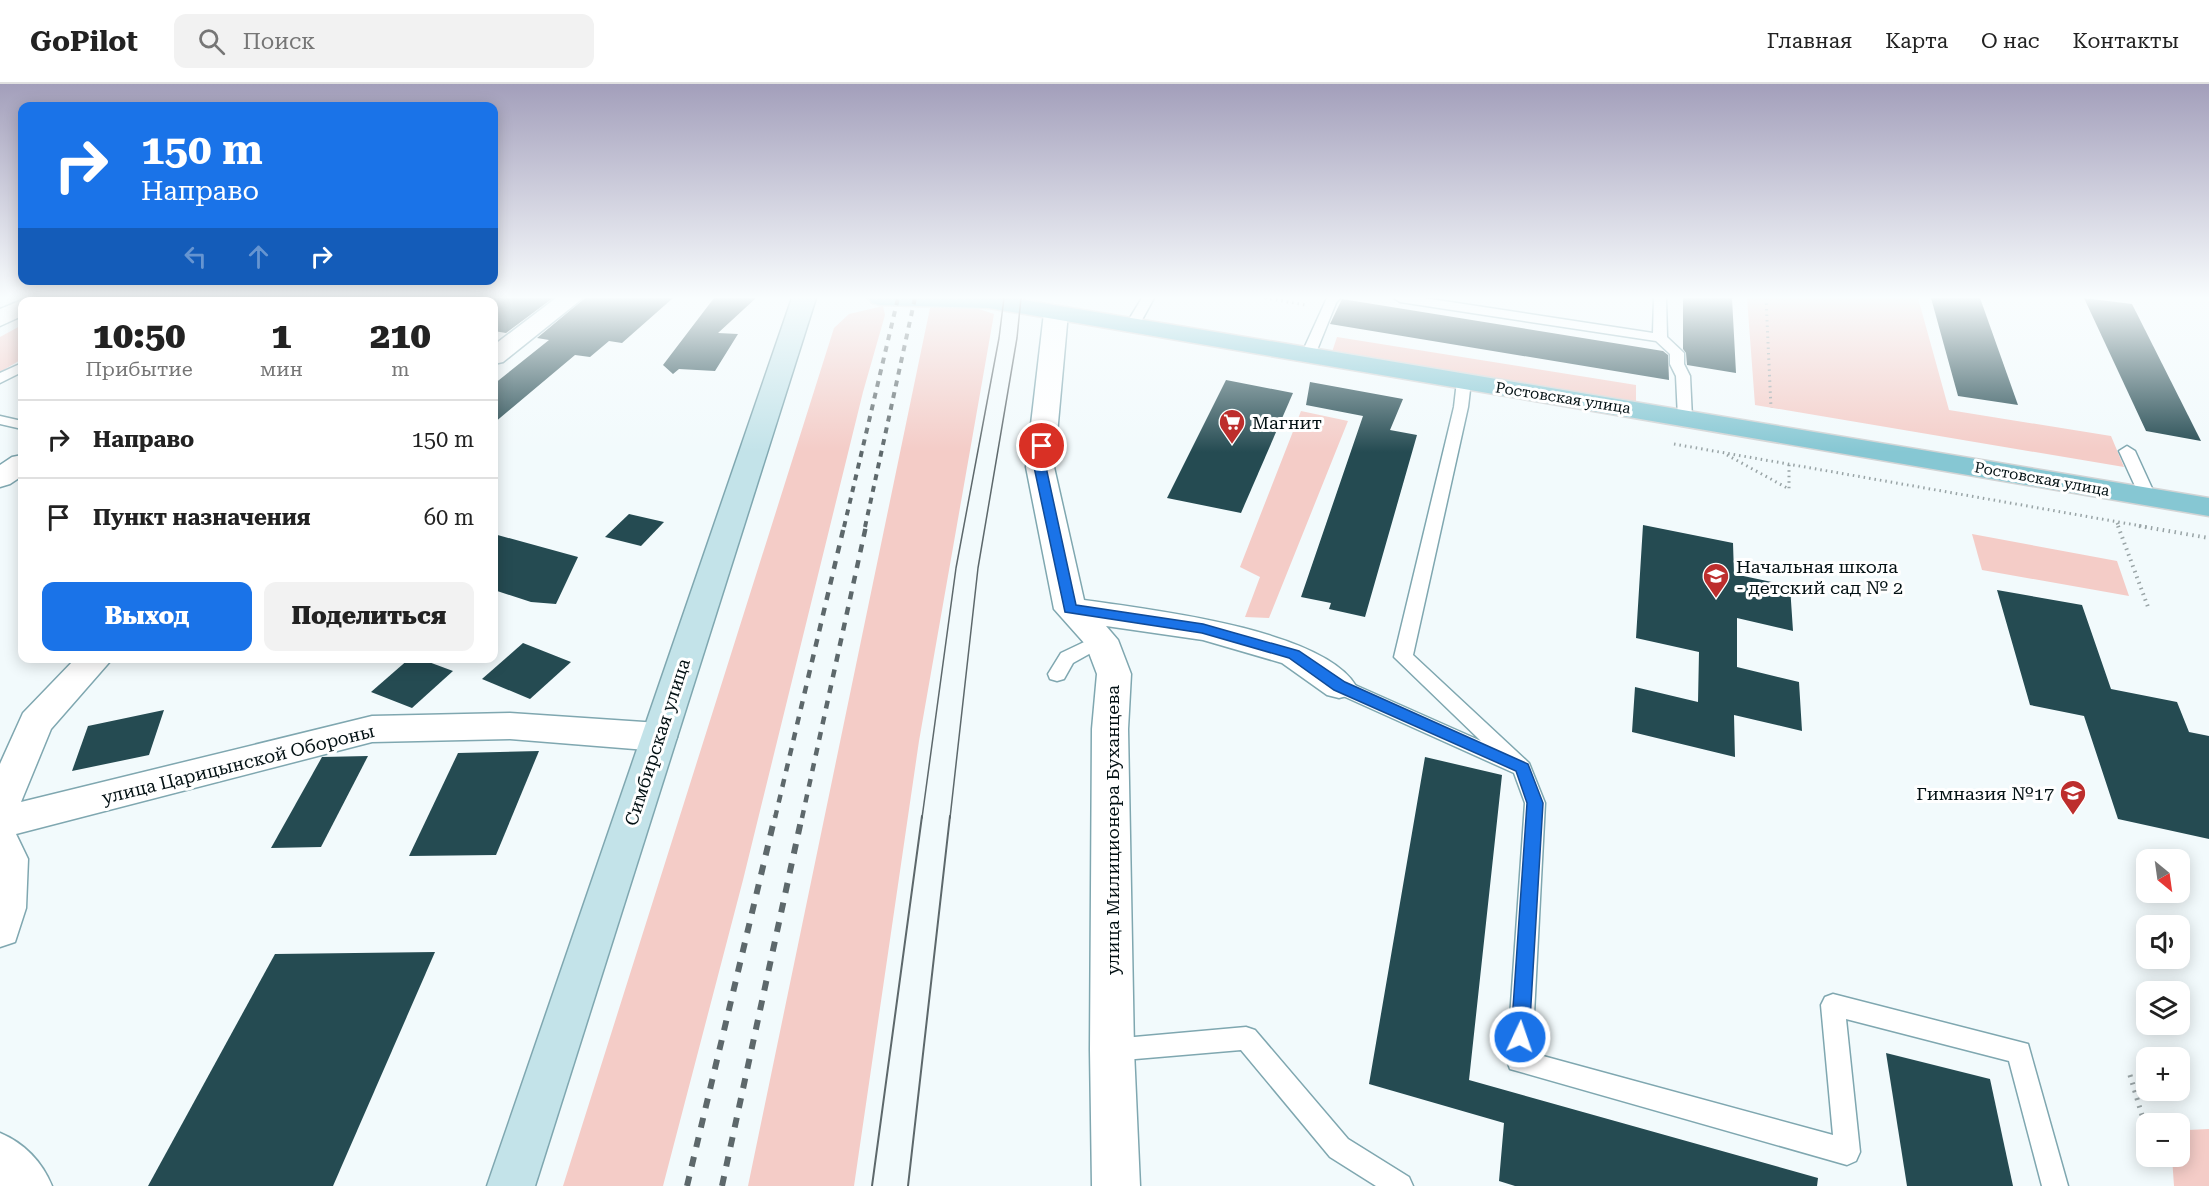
<!DOCTYPE html>
<html lang="ru">
<head>
<meta charset="utf-8">
<style>
	body { margin:0; font-family:"Roboto Serif",serif; background:#f2f2f2; color:#222; height:100vh; display:flex; flex-direction:column; font-size:22px; white-space:nowrap }
	* { box-sizing:border-box; margin:0 }
	p { font-size:20px; color:#767676 }
	.icon { flex:none; width:33px; height:33px; fill:none; stroke:currentColor; stroke-width:2; stroke-linecap:round; stroke-linejoin:round }
	.map { position:relative; flex:1; overflow:hidden }
	.panel { position:absolute; left:18px; top:213px; width:480px; height:366px; display:flex; flex-direction:column; background:#fff; border-radius:12px; box-shadow:0 3px 15px #0003 }
	.panel>* { flex:none }
	.top-card { position:absolute; left:18px; top:18px; width:480px; height:183px; border-radius:12px; box-shadow:0 3px 15px #0003; background:#1a73e8; color:#fff; overflow:hidden }
	.needle { width:39px; rotate:151deg }
	.controls { position:absolute; left:2136px; top:765px; display:grid; gap:12px }
	.controls a { display:grid; place-items:center; width:54px; height:54px; border-radius:12px; background:#fff; box-shadow:0 3px 15px #0003; font-size:30px }
	.pin { position:absolute; display:grid; place-items:center; width:51px; height:51px; color:#fff; margin:-26px; border:3px solid #fff; border-radius:50%; box-shadow:0 2px 6px #0007 }
	.me { position:absolute; width:66px; margin:-33px; rotate:3deg; stroke-linejoin:round; filter:drop-shadow(0 0 4px #0008) }
	.turn { display:flex; align-items:center; gap:21px; height:126px; padding:0 24px; font-size:27px }
	.turn .icon { width:78px; height:78px; stroke-width:2.5 }
	.turn b { display:block; font-size:42px; line-height:51px }
	.lanes { display:flex; align-items:center; height:57px; padding:0 24px; background:#0003; justify-content:center; gap:30px; direction:ltr }
	.lanes .off { opacity:.35 }
	.eta { display:flex; justify-content:space-evenly; align-items:center; height:102px; text-align:center }
	.eta b { font-size:36px; font-weight:800; line-height:42px }
	.primary-button { display:flex; gap:12px; margin-top:auto; padding:12px 24px }
	.primary-button a { flex:1; height:69px; border-radius:12px; background:#1a73e8; color:#fff; font-size:24px; font-weight:800; line-height:69px; text-align:center }
	.primary-button a+a { background:#f2f2f2; color:#222 }
	ul { padding:0; list-style:none }
	li { display:flex; align-items:center; gap:18px; height:78px; padding:0 24px; border-top:2px solid #e0e0e0 }
	li div { flex:1 }
	li b { display:block; font-size:22px }
	li em { font-style:normal }
	header { display:flex; align-items:center; gap:36px; box-sizing:border-box; height:84px; padding:0 30px; background:#fff; border-bottom:2px solid #e0e0e0 }
	header strong { font-size:28px }
	nav { display:flex; gap:33px; margin-inline-start:auto; font-size:21px }
	.search { width:420px; height:54px; background:#f2f2f2; display:flex; align-items:center; gap:15px; box-sizing:border-box; padding:0 21px; border-radius:12px; color:#767676; font-size:22px }
	.map>svg:first-child { display:block }
</style>
</head>
<body>
<header>
<strong>GoPilot</strong>
<div class="search"><svg class="icon" aria-label="search" viewBox="0 0 24 24"><circle cx="10" cy="10" r="6"/><path d="M15 15l6 6"/></svg>Поиск</div>
<nav><a>Главная</a><a>Карта</a><a>О нас</a><a>Контакты</a></nav>
</header>
<div class="map">
<svg width="2209" height="1102" viewBox="0 0 2209 1102">
	<rect width="100%" height="100%" fill="#f2fafc"/>
	<g fill="#f4ccc7">
		<path d="M1747,214h171l31,112 162,26 13,31 -369,-62z"/>
		<path d="M949,221l24,2 21,7 -75,427 -65,445h-106l182,-878z"/>
		<path d="M883,222l2,9 -22,77 -120,488 -80,306h-100l271,-858 15,-14z"/>
		<path d="M22,241v34l-22,13v-35z"/>
		<path d="M1337,253l299,48v17l-304,-50z"/>
		<path d="M1301,327l47,10 -79,197 -24,-1 15,-40 -20,-10z"/>
		<path d="M1972,450l145,27 12,35 -147,-26z"/>
		<path d="M2209,1045v57h-35l-2,-29 8,-1v-12l8,-14z"/>
	</g>
	<g fill="#254b52">
		<path d="M494,214h59l-47,35 -12,-2z"/>
		<path d="M585,214h88l-51,45 -13,-2 -19,16 -15,-2 -81,68v-39l55,-44 -12,-2z"/>
		<path d="M714,214h42l-38,35 20,1 -23,37 -36,-2 -6,5 -10,-9z"/>
		<path d="M1683,214h49l4,75 -49,-8 -1,-12 -3,-4z"/>
		<path d="M1931,214h49l38,107 -60,-9z"/>
		<path d="M2084,214l48,6 69,137 -55,-10z"/>
		<path d="M1342,215l321,52 5,4 1,25 -339,-56z"/>
		<path d="M1226,296l67,13 -52,120 -74,-15z"/>
		<path d="M1310,298l93,17 -13,31 27,5 -52,182 -36,-8 2,-6 -30,-6 62,-181 -57,-11z"/>
		<path d="M629,430l35,8 -23,24 -36,-9z"/>
		<path d="M1643,441l90,18 1,31 56,12 3,45 -56,-13v49l62,15 3,49 -68,-16 1,42 -103,-25 3,-45 63,15 1,-50 -63,-14z"/>
		<path d="M494,450l84,23 -22,47 -25,-2 -37,-12z"/>
		<path d="M1997,506l85,15 29,84 66,13 12,30 20,4v103l-91,-20 -34,-103 -54,-11z"/>
		<path d="M523,559l48,19 -41,37 -48,-20z"/>
		<path d="M410,574h8l35,13 -41,37 -41,-16z"/>
		<path d="M164,626l-15,45 -77,16 16,-45z"/>
		<path d="M539,667l-43,104 -87,1 49,-103z"/>
		<path d="M368,672l-47,91 -50,1 51,-91z"/>
		<path d="M1425,673l77,18 -33,305 349,98 -1,8h-302l-16,-5 5,-58 -135,-39z"/>
		<path d="M435,868l-102,234h-185l127,-232z"/>
		<path d="M1886,969l104,26 23,107h-106z"/>
	</g>
	<g fill="none" stroke-linecap="round" stroke-linejoin="round">
		<g stroke="#7fa7b0" stroke-width="3">
			<g id="service">
				<path d="M139,214h15l-3,4h-16z"/>
				<path d="M1142,214h12l-17,31h-10l-2,-3z"/>
				<path d="M1327,214h13l-4,5 -21,52 -2,3h-10l-2,-3z"/>
				<path d="M1394,214h30l229,35 1,-35h12l1,39 17,16v11l6,12 2,42 -7,4 -7,-4 -2,-42 -6,-12v-10l-14,-13 -256,-39z"/>
				<path d="M22,279v9l-22,11v-10z"/>
				<path d="M1464,293l7,4 -3,26 -55,248 116,108 16,40 -13,250 301,82 -12,-130 4,-8 8,-3 195,50 40,142h-26l-33,-125 -163,-42 14,133 -4,9 -9,4 -337,-96 -3,-8 18,-258 -11,-30 -182,-82 -2,-5 2,-5 7,-2 7,2 135,60 -87,-84 60,-250 3,-26z"/>
				<path d="M0,332l22,5v8l-22,-5z"/>
				<path d="M2127,362l8,5 21,46 -2,3h-12l-2,-3 -21,-46z"/>
				<path d="M1101,550l6,2 3,4 -3,4 -34,19 -9,16 -7,2 -7,-2 -2,-5 13,-21z"/>
				<path d="M1246,943l9,3 93,109 61,38 4,9h-37l-46,-29 -89,-107 -129,11 -9,-3 -3,-8 3,-8 9,-3z"/>
			</g>
		</g>
		<g stroke="#7fa7b0" stroke-width="3">
			<g id="minor">
				<path d="M272,214h27l-3,4h-27z"/>
				<path d="M556,214h27l-80,64 -9,2v-19z"/>
				<path d="M22,216l7,2h-7v14l-22,10v-17z"/>
				<path d="M1056,222l8,2 4,5 -14,154 30,133c63,9 239,29 272,86l-5,9 -12,3 -12,-3 -45,-32 -79,-23 -97,-14 12,14 13,34 -3,55 6,321 6,136h-48l-2,-136 2,-321 5,-55 -11,-29 -32,-36 -28,-142 18,-154 4,-5z"/>
				<path d="M22,371v21l-12,8 -10,3v-22l12,-8z"/>
				<path d="M76,574h37l-62,71 -30,73 351,-86 138,-3 149,10 13,4 5,10 -5,10 -13,4 -149,-12 -138,3 -356,92 12,25 -2,49 -11,34 -15,5v-183l23,-51z"/>
				<path d="M0,1049c24,10 42,29 52,53h-52z"/>
			</g>
		</g>
		<g stroke="#7fa7b0" stroke-width="3">
			<path id="secondary" d="M792,214h24l-281,888h-48z"/>
		</g>
		<g stroke="#d2d4d5" stroke-width="3">
			<path id="primary" d="M868,214h144l1197,200v18l-1220,-208 -109,-3 -8,-2z"/>
		</g>
		<g stroke="#99a4a6" stroke-width="3" stroke-dasharray="1.5 4" stroke-linecap="butt">
			<path d="M1265,214l41,7"/>
			<path d="M1766,214l5,110"/>
			<path d="M61,218l7,-4"/>
			<path d="M1674,360l473,83"/>
			<path d="M1727,371l62,34v-25"/>
			<path d="M2117,439l2,4"/>
		</g>
		<g stroke="#99a4a6" stroke-width="4" stroke-dasharray="1.5 4.5" stroke-linecap="butt">
			<path d="M2118,442l30,81"/>
			<path d="M2139,442l70,12"/>
		</g>
		<path stroke="#99a4a6" stroke-width="5" stroke-dasharray="2 6" stroke-linecap="butt" d="M2130,991l14,47"/>
		<use href="#service" fill="#fff" fill-rule="evenodd"/>
		<use href="#minor" fill="#fff" fill-rule="evenodd"/>
		<use href="#secondary" fill="#c3e3e9" fill-rule="evenodd"/>
		<use href="#primary" fill="#86c7d3" fill-rule="evenodd"/>
		<g stroke="#5d686b" stroke-width="1.5">
			<path d="M922,734l34,-250 43,-230 5,-40"/>
			<path d="M950,734l28,-250 39,-230 4,-40"/>
		</g>
		<g stroke="#5d686b" stroke-width="2">
			<path d="M872,1102l50,-370"/>
			<path d="M908,1102l42,-370"/>
		</g>
		<g stroke="#5d686b" stroke-width="4" stroke-dasharray="6 6" stroke-linecap="butt">
			<path d="M844,443l54,-229"/>
			<path d="M865,443l50,-229"/>
		</g>
		<g stroke="#5d686b" stroke-width="4.5" stroke-dasharray="8 8" stroke-linecap="butt">
			<path d="M775,734l69,-292"/>
			<path d="M802,734l64,-292"/>
		</g>
		<g stroke="#5d686b" stroke-width="6" stroke-dasharray="10 10" stroke-linecap="butt">
			<path d="M687,1102l88,-370"/>
			<path d="M722,1102l80,-370"/>
		</g>
	</g>
	<linearGradient id="sky" x2="0" y2="1"><stop stop-color="#a39fbb"/><stop offset="0.58" stop-color="#f9fdfe"/><stop offset="1" stop-color="#f9fdfe" stop-opacity="0"/></linearGradient>
	<rect width="2209" height="368" fill="url(#sky)"/>
	<path fill="#1a73e8" stroke="#114b97" stroke-width="1.5" d="M1042,358l6,4 -2,21 30,138 127,19 96,27 46,31 183,82 15,39 -14,234 -2,6 -7,3 -6,-3 -3,-6 16,-234 -11,-32 -182,-81 -45,-32 -87,-25 -137,-21 -31,-145 2,-21z"/>
	<defs>
		<g id="supermarket-pin" transform="scale(1.35)"><path d="M0 17L-7.5 6A9.5 9.5 0 1 1 7.5 6Z" fill="#bd2e2d" stroke="#fff"/><path d="M-6-5.5h2.5l.6 2H6L4.5 2H-2.5L-4.4-4H-6ZM-1.5 3.2a1.3 1.3 0 1 0 .1 0ZM3 3.2a1.3 1.3 0 1 0 .1 0Z" fill="#fff"/></g>
		<g id="school-pin" transform="scale(1.35)"><path d="M0 17L-7.5 6A9.5 9.5 0 1 1 7.5 6Z" fill="#bd2e2d" stroke="#fff"/><path d="M0-5L7-2L0 1L-7-2ZM-4 1L0 2.5L4 1V4Q0 6-4 4Z" fill="#fff"/></g>
	</defs>
	<g fill-rule="evenodd">
		<use href="#supermarket-pin" x="1232" y="338"/>
		<use href="#school-pin" x="1716" y="492"/>
		<use href="#school-pin" x="2073" y="709"/>
	</g>
	<g text-anchor="middle" dominant-baseline="central" stroke-width="6" stroke-linejoin="round" paint-order="stroke">
		<g font-size="15" fill="#031114" stroke="#fff">
			<text transform="translate(1563 314) rotate(9)">Ростовская улица</text>
			<text transform="translate(2042 395) rotate(10)">Ростовская улица</text>
		</g>
		<g font-size="18" fill="#031114" stroke="#fff" text-anchor="start">
			<text x="1252" y="338">Магнит</text>
			<text x="1736" y="482">Начальная школа<tspan x="1736" dy="21">- детский сад № 2</tspan></text>
			<text x="2054" y="709" text-anchor="end">Гимназия №17</text>
		</g>
		<g font-size="18" fill="#031114" stroke="#fff">
			<text transform="translate(657 658) rotate(-72)">Симбирская улица</text>
			<text transform="translate(238 680) rotate(-14)">улица Царицынской Обороны</text>
			<text transform="translate(1112 746) rotate(-90)">улица Милиционера Буханцева</text>
		</g>
	</g>
</svg>
<div class="controls">
<a><svg class="needle" viewBox="-14 -14 28 28"><path d="M0-13l5 13h-10z" fill="#e53935"/><path d="M0 13l5-13h-10z" fill="#767676"/></svg></a>
<a><svg class="icon" aria-label="sound" viewBox="0 0 24 24"><path d="M4 9h4l5-4v14l-5-4H4zM17 9q2 3 0 6"/></svg></a>
<a><svg class="icon" aria-label="layers" viewBox="0 0 24 24"><path d="M12 4l9 5-9 5-9-5zM3 14l9 5 9-5"/></svg></a>
<a>+</a>
<a>−</a>
</div>
<div class="pin" style="left:1042px;top:362px;background:#d93025"><svg class="icon" aria-label="arrive" viewBox="0 0 24 24"><path d="M6 21V4h12l-3 4 3 4H6"/></svg></div>
<svg class="me" style="left:1520px;top:953px" viewBox="-20 -20 40 40"><circle r="17" fill="#1a73e8" stroke="#fff" stroke-width="3"/><path d="M0-11L8 9 0 5-8 9z" fill="#fff"/></svg>
<div class="top-card">
<div class="turn"><svg class="icon" aria-label="right" viewBox="0 0 24 24"><path d="M7 20v-9h11M14 6l5 5-5 5"/></svg><div><b>150 m</b>Направо</div></div>
<div class="lanes"><svg class="icon off" aria-label="left" viewBox="0 0 24 24"><path d="M17 20v-9H6M10 6l-5 5 5 5"/></svg><svg class="icon off" aria-label="ahead" viewBox="0 0 24 24"><path d="M12 20V5M6 11l6-6 6 6"/></svg><svg class="icon" aria-label="right" viewBox="0 0 24 24"><path d="M7 20v-9h11M14 6l5 5-5 5"/></svg></div>
</div>
<section class="panel">
<div class="eta">
<div><b>10:50</b><p>Прибытие</p></div>
<div><b>1</b><p>мин</p></div>
<div><b>210</b><p>m</p></div>
</div>
<ul>
<li><svg class="icon" aria-label="right" viewBox="0 0 24 24"><path d="M7 20v-9h11M14 6l5 5-5 5"/></svg><div><b>Направо</b></div><em>150 m</em></li>
<li><svg class="icon" aria-label="arrive" viewBox="0 0 24 24"><path d="M6 21V4h12l-3 4 3 4H6"/></svg><div><b>Пункт назначения</b></div><em>60 m</em></li>
</ul>
<div class="primary-button"><a>Выход</a><a>Поделиться</a></div>
</section>
</div>
</body>
</html>
